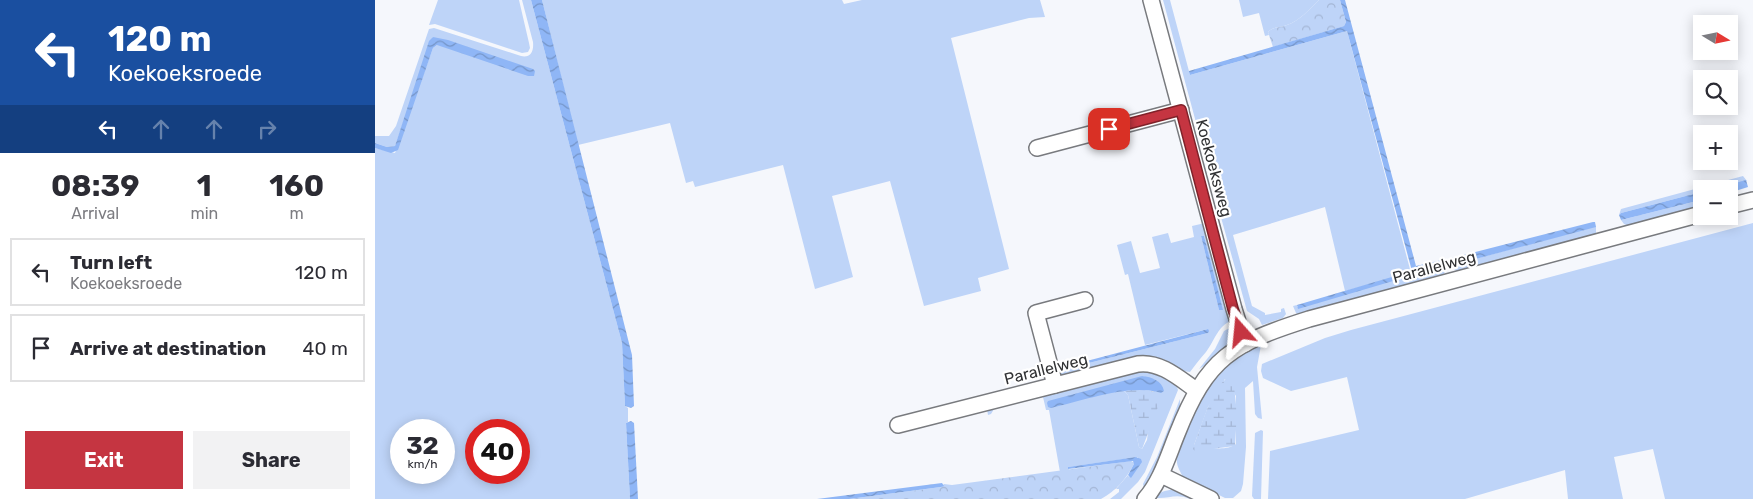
<!DOCTYPE html>
<html lang="en">
<head>
<meta charset="utf-8">
<style>
	body { margin:0; font-family:Rubik,sans-serif; background:#f2f2f3; color:#2b2b33; height:100vh; display:flex; flex-direction:column; font-size:19px; white-space:nowrap }
	* { box-sizing:border-box; margin:0 }
	p { font-size:16px; color:#7c7c81 }
	.icon { flex:none; width:28px; height:28px; fill:none; stroke:currentColor; stroke-width:2; stroke-linecap:round; stroke-linejoin:round }
	.map { position:relative; flex:1; overflow:hidden }
	.sheet { display:flex; flex-direction:column; background:#fff; width:375px }
	.sheet>* { flex:none }
	.hud { background:#1a4fa0; color:#fff; overflow:hidden }
	.needle { width:32px; rotate:100deg }
	.tools { position:absolute; left:1318px; top:15px; display:grid; gap:10px }
	.tools a { display:grid; place-items:center; width:45px; height:45px; border-radius:0px; background:#fff; box-shadow:0 2px 12px #0003; font-size:25px }
	.speed { position:absolute; left:15px; top:419px; display:flex; gap:10px; font-size:25px; font-weight:700; text-align:center }
	.speed>* { display:grid; place-content:center; width:65px; height:65px; border-radius:50%; background:#fff; box-shadow:0 2px 12px #0003; line-height:1 }
	.speed small { font-size:12px; font-weight:400 }
	.speed .limit { border:8px solid #d22; background:#fff; color:#111 }
	.pin { position:absolute; display:grid; place-items:center; width:42px; height:42px; color:#fff; margin:-21px; border-radius:10px; box-shadow:0 2px 8px #0006 }
	.me { position:absolute; width:55px; margin:-28px; rotate:342deg; stroke-linejoin:round; filter:drop-shadow(0 0 4px #0008) }
	.turn { display:flex; align-items:center; gap:18px; height:105px; padding:0 25px; font-size:22px }
	.turn .icon { width:65px; height:65px; stroke-width:2.5 }
	.turn b { display:block; font-size:35px; line-height:42px }
	.lanes { display:flex; align-items:center; height:48px; padding:0 25px; background:#0003; justify-content:center; gap:25px; direction:ltr }
	.lanes .off { opacity:.35 }
	.eta { display:flex; justify-content:space-evenly; align-items:center; height:85px; text-align:center }
	.eta b { font-size:30px; font-weight:700; line-height:35px }
	.cta { display:flex; gap:10px; margin-top:auto; padding:10px 25px }
	.cta a { flex:1; height:58px; border-radius:0px; background:#c53541; color:#fff; font-size:20px; font-weight:700; line-height:58px; text-align:center }
	.cta a+a { background:#f2f2f3; color:#2b2b33 }
	ul { padding:0; list-style:none }
	li { display:flex; align-items:center; gap:15px; height:68px; margin:0 10px 8px; padding:0 15px; border:2px solid #e1e1e2; border-radius:0px }
	li div { flex:1 }
	li b { display:block; font-size:19px }
	li em { font-style:normal }
	main { display:flex; flex:1; min-height:0 }
	.map>svg:first-child { display:block }
</style>
</head>
<body>
<main>
<section class="sheet">
<div class="hud">
<div class="turn"><svg class="icon" aria-label="left" viewBox="0 0 24 24"><path d="M17 20v-9H6M10 6l-5 5 5 5"/></svg><div><b>120 m</b>Koekoeksroede</div></div>
<div class="lanes"><svg class="icon" aria-label="left" viewBox="0 0 24 24"><path d="M17 20v-9H6M10 6l-5 5 5 5"/></svg><svg class="icon off" aria-label="ahead" viewBox="0 0 24 24"><path d="M12 20V5M6 11l6-6 6 6"/></svg><svg class="icon off" aria-label="ahead" viewBox="0 0 24 24"><path d="M12 20V5M6 11l6-6 6 6"/></svg><svg class="icon off" aria-label="right" viewBox="0 0 24 24"><path d="M7 20v-9h11M14 6l5 5-5 5"/></svg></div>
</div>
<div class="eta">
<div><b>08:39</b><p>Arrival</p></div>
<div><b>1</b><p>min</p></div>
<div><b>160</b><p>m</p></div>
</div>
<ul>
<li><svg class="icon" aria-label="left" viewBox="0 0 24 24"><path d="M17 20v-9H6M10 6l-5 5 5 5"/></svg><div><b>Turn left</b><p>Koekoeksroede</p></div><em>120 m</em></li>
<li><svg class="icon" aria-label="arrive" viewBox="0 0 24 24"><path d="M6 21V4h12l-3 4 3 4H6"/></svg><div><b>Arrive at destination</b></div><em>40 m</em></li>
</ul>
<div class="cta"><a>Exit</a><a>Share</a></div>
</section>
<div class="map">
<svg width="1378" height="499" viewBox="0 0 1378 499">
	<defs>
		<pattern id="forest-crowns" width="20" height="18" patternUnits="userSpaceOnUse" patternTransform="scale(1.25)"><rect width="20" height="18" fill="#bed4f8"/><path d="M2 6a3 3 0 1 1 6 0M12 15a3 3 0 1 1 6 0" fill="none" stroke="#a4b6d5"/></pattern>
		<pattern id="wetland-marsh" width="20" height="14" patternUnits="userSpaceOnUse" patternTransform="scale(1.25)"><rect width="20" height="14" fill="#bed4f8"/><path d="M1 5h8M5 5V1M11 12h8M15 12V8" fill="none" stroke="#a4b6d5"/></pattern>
		<pattern id="water-waves" width="16" height="10" patternUnits="userSpaceOnUse" patternTransform="scale(1.25)"><rect width="16" height="10" fill="#8fb6f6"/><path d="M0 5q4-4 8 0t8 0" fill="none" stroke="#7595c8"/></pattern>
	</defs>
	<rect width="100%" height="100%" fill="#f5f7fc"/>
	<g fill="#bed4f8" fill-rule="evenodd">
		<path d="M63,0h81l10,43 1,5 -2,4 -6,1 -87,-29 -6,1z"/>
		<path d="M147,0h9l91,343 3,63 3,2v14l-2,1 4,76h-255v-351l20,5 38,-105 4,-3h3l-7,-8 -38,109 -8,1 -12,-4v-7h14l7,-10 33,-97 5,-1 87,28c9,2 13,-4 12,-14zM26,430h43v42h-43zM101,430h43v42h-43z"/>
		<path d="M167,0h300l2,4 18,-4h178l5,17 -16,1 -78,20 58,231 -31,9 3,13 -57,15 -34,-125 -58,15 21,81 -38,12 -32,-124 -88,22 -2,-6 -7,2 -16,-60 -92,22z"/>
		<path d="M788,0h7l20,75 157,-44 64,242 -66,18 -20,-84 -92,28 19,71 13,7v2l16,-3v-3l3,-1 2,6 -3,4 -21,7 -3,-6 -12,-8 -30,-108 1,-3 -1,-6 -2,-1z"/>
		<path d="M864,0h80c-9,9 -20,21 -32,25 -7,3 -13,1 -19,7l1,3 -4,1 -6,-23 -16,4z"/>
		<path d="M1368,176l4,5 -33,8h-13v3l-80,21 -2,2 2,-6z"/>
		<path d="M1326,200v7l-72,19 -5,-2 -3,-4z"/>
		<path d="M830,223l27,97c-15,7 -17,20 -26,32 -6,7 -11,13 -16,20l-7,-1 -12,-4 -109,12 -5,-11 8,-2v3l143,-36v-4l-63,16 -17,-71 -3,1 -8,-30 14,-4 9,32 20,-5 -8,-31 16,-4 3,10 23,-6 -2,-11zM826,236h3l18,74h-3z"/>
		<path d="M1378,223v276h-88l-12,-50 -39,8 9,42h-55l-3,-29 -100,29h-197l2,-48 89,-21 -12,-53 -56,14 -28,-13 -2,-7 1,-7 63,-26 26,-8z"/>
		<path d="M1221,226v7l-4,3 -133,36 -4,-2 -2,-5z"/>
		<path d="M1069,266l1,5 -2,5 -144,39 -3,-2 -3,-7 4,-1v2z"/>
		<path d="M858,326c1,19 -18,34 -34,43l16,-20 9,-18z"/>
		<path d="M886,345l-4,22 5,52 -4,-1 -3,-4 -2,-33 -8,7 1,59 -3,37 -2,7 -8,7h-8l-42,-21c-3,-6 -7,-12 -6,-18 1,-15 26,-71 37,-82 12,-13 30,-28 47,-32zM850,379l11,17v48c-10,8 -31,3 -42,1l14,-38z"/>
		<path d="M752,370h29l20,14 2,6 -33,82 -7,10 -17,17h-11l9,-7v-3h-3l12,-14 1,2 9,-20 -70,10 1,3 -9,2 -11,-62h-3l-3,-13 -49,12 -3,5 -3,1 -1,-6zM767,376l13,4 -8,60 -5,9 -3,-2 -11,-52 -4,-4z"/>
		<path d="M805,399v7c-10,27 -18,58 -36,82l-1,-4 14,-27z"/>
		<path d="M886,430l2,1 -2,68h-7l-2,-3 3,-63z"/>
		<path d="M797,490l17,5 1,4c-14,-6 -21,0 -34,-1 2,-6 10,-8 16,-8z"/>
	</g>
	<g fill="url(#forest-crowns)">
		<path d="M944,0h21l6,22 -2,4 -71,21 -5,-15c6,-6 12,-4 19,-7 12,-4 23,-16 32,-25z"/>
		<path d="M756,461l4,2 -1,1c-8,15 -18,27 -33,35h-252l92,-12 3,-3 8,1z"/>
	</g>
	<g fill="url(#wetland-marsh)">
		<path d="M855,376l3,2 4,35 -2,33 -40,5 -2,-2 1,-4c8,-19 17,-58 36,-69z"/>
		<path d="M764,389l22,4 3,-2 -22,58 -3,-2 -11,-52 -4,-4z"/>
	</g>
	<g fill="url(#water-waves)">
		<path d="M156,0h11l90,355 2,51 -3,2 -6,-2 -3,-63z"/>
		<path d="M965,0h5l71,266 26,-6 2,6 -146,43 -1,-4 115,-34 -65,-240 -157,44 -1,-3v-1l155,-45 2,-4z"/>
		<path d="M58,37l15,3 85,29 2,2 -1,5h-6l-91,-31 -4,3 -35,102 -7,3 -16,-5v-5l12,4 8,-1 34,-105z"/>
		<path d="M1371,180l2,7 -19,6v-4h-15z"/>
		<path d="M1326,192v8l-80,20 -2,-5 2,-2z"/>
		<path d="M1218,222h2l1,5 -143,38 -1,-7z"/>
		<path d="M826,236h3l19,74h-4z"/>
		<path d="M833,329l1,2 -1,2 -143,36 -1,-2z"/>
		<path d="M767,376c10,1 20,5 22,15l-3,2c-31,-10 -78,8 -110,15l-3,-1 -1,-4 1,-2z"/>
		<path d="M256,421l3,2 4,76h-8l-4,-76z"/>
		<path d="M761,457l5,2 1,3 -11,16 -3,-3 6,-11 -1,-3 -65,8v-2z"/>
		<path d="M567,483l2,3 -3,1 -92,12h-32z"/>
	</g>
	<g fill="none" stroke-linecap="round" stroke-linejoin="round">
		<g stroke="#787a7e" stroke-width="18">
			<g id="minor">
				<path d="M776,0l83,309 11,35"/>
				<path d="M662,148l144,-38"/>
				<path d="M1354,206l24,-6"/>
				<path d="M680,385l-19,-72 49,-13"/>
				<path d="M523,425l240,-61c22,-3 41,14 58,26"/>
				<path d="M786,475l50,24"/>
				<path d="M770,499c16,-18 23,-43 32,-65 30,-77 56,-91 132,-115l392,-105"/>
			</g>
		</g>
		<use href="#minor" stroke="#fff" stroke-width="15"/>
	</g>
	<g fill="none" stroke-linecap="round" stroke-linejoin="round">
		<g stroke="#80222a" stroke-width="12">
			<path id="route" d="M734,129l72,-19 52,199 8,23"/>
		</g>
		<use href="#route" stroke="#c53541" stroke-width="9"/>
	</g>
	<g text-anchor="middle" dominant-baseline="central" stroke-width="4.5" stroke-linejoin="round" paint-order="stroke">
		<g font-size="16" fill="#313234" stroke="#fff">
			<text transform="translate(839 168) rotate(75)">Koekoeksweg</text>
			<text transform="translate(1059 267) rotate(-15)">Parallelweg</text>
			<text transform="translate(671 369) rotate(-14)">Parallelweg</text>
		</g>
	</g>
</svg>
<div class="tools">
<a><svg class="needle" viewBox="-14 -14 28 28"><path d="M0-13l5 13h-10z" fill="#e53935"/><path d="M0 13l5-13h-10z" fill="#7c7c81"/></svg></a>
<a><svg class="icon" aria-label="search" viewBox="0 0 24 24"><circle cx="10" cy="10" r="6"/><path d="M15 15l6 6"/></svg></a>
<a>+</a>
<a>−</a>
</div>
<div class="speed"><div>32<small>km/h</small></div><div class="limit">40</div></div>
<div class="pin" style="left:734px;top:129px;background:#d93025"><svg class="icon" aria-label="arrive" viewBox="0 0 24 24"><path d="M6 21V4h12l-3 4 3 4H6"/></svg></div>
<svg class="me" style="left:866px;top:332px" viewBox="-20 -20 40 40"><path d="M0-17L14 15 0 8-14 15z" fill="#c53541" stroke="#fff" stroke-width="4"/></svg>
</div>
</main>
</body>
</html>
